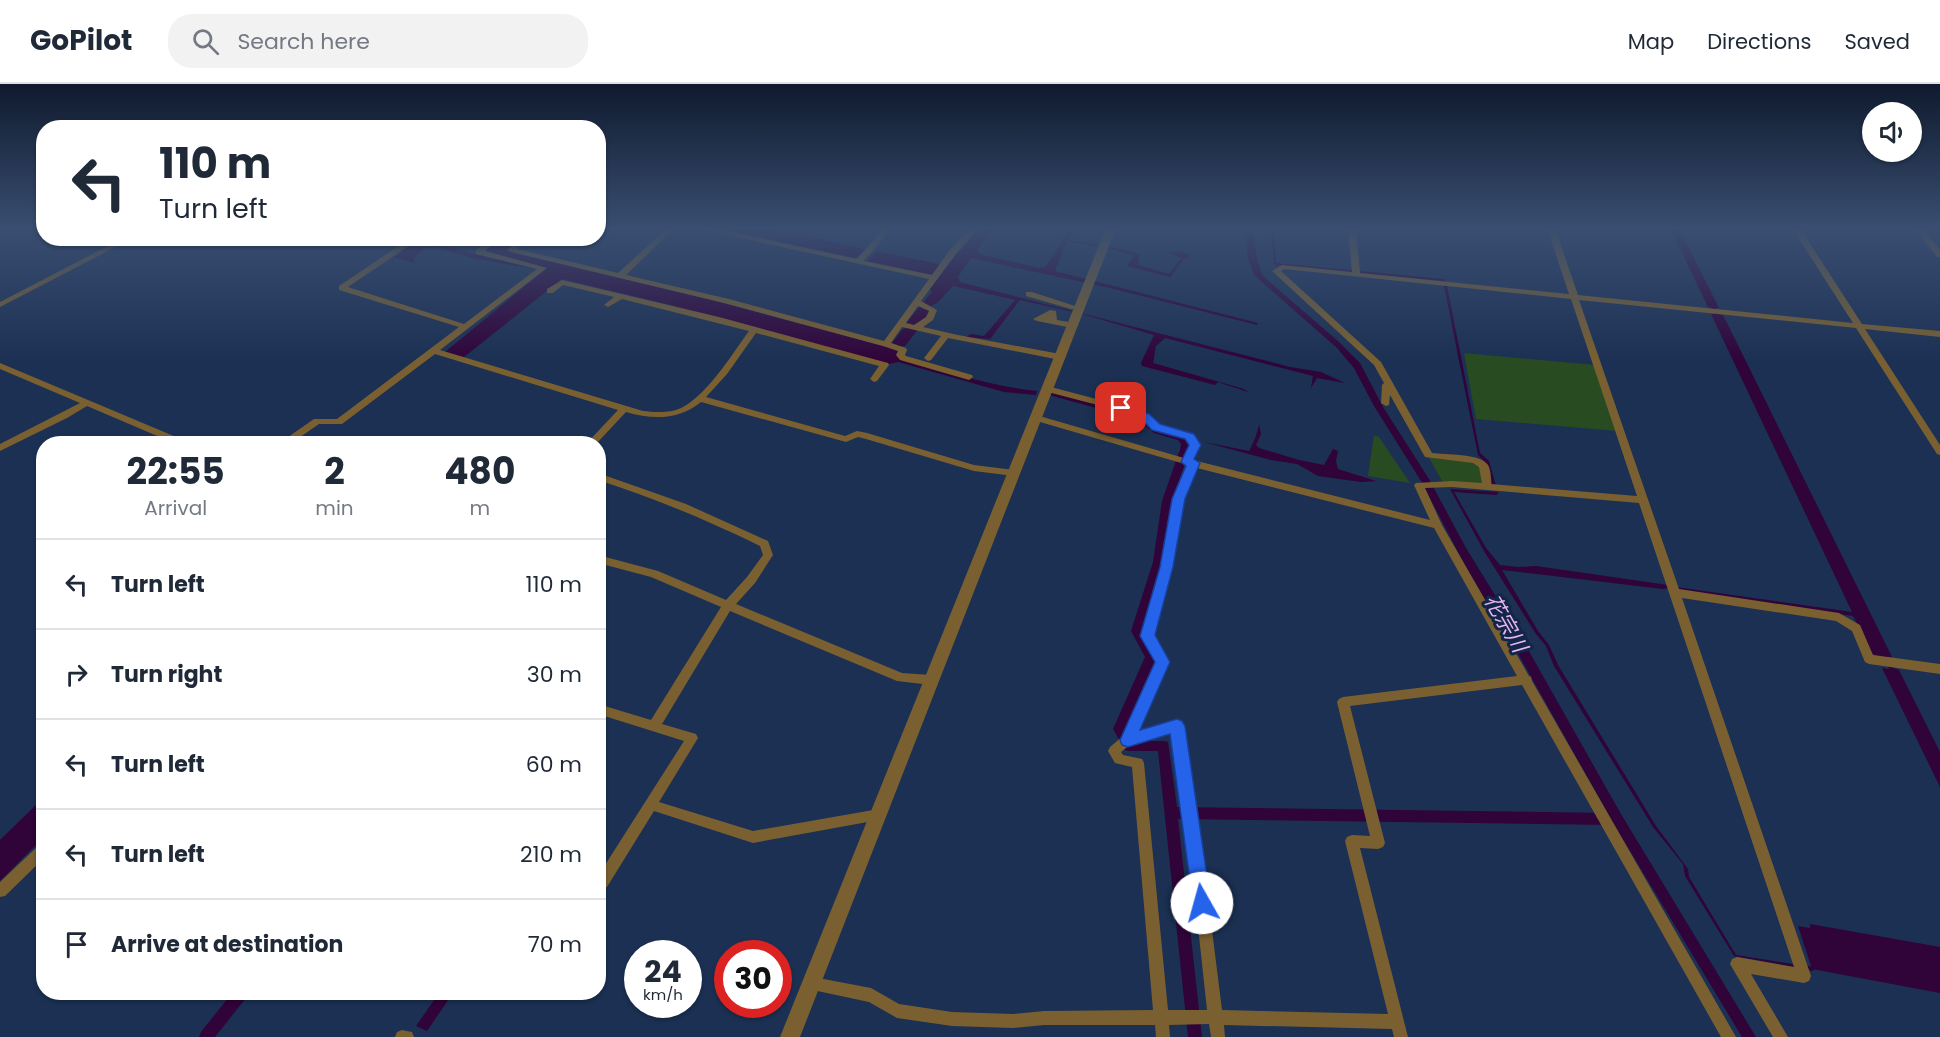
<!DOCTYPE html>
<html lang="en">
<head>
<meta charset="utf-8">
<style>
	body { margin:0; font-family:Poppins,"Noto Sans JP",sans-serif; background:#f2f2f3; color:#1f2937; height:100vh; display:flex; flex-direction:column; font-size:22px; white-space:nowrap }
	* { box-sizing:border-box; margin:0 }
	p { font-size:20px; color:#747a83 }
	.icon { flex:none; width:33px; height:33px; fill:none; stroke:currentColor; stroke-width:2; stroke-linecap:round; stroke-linejoin:round }
	.map { position:relative; flex:1; overflow:hidden }
	.details { position:absolute; left:36px; top:352px; width:570px; height:564px; display:flex; flex-direction:column; background:#fff; border-radius:24px; box-shadow:0 2px 4px #0004 }
	.details>* { flex:none }
	.guide { position:absolute; left:36px; top:36px; width:570px; height:126px; border-radius:24px; box-shadow:0 2px 4px #0004; background:#fff; color:#1f2937; overflow:hidden }
	.controls { position:absolute; left:1862px; top:18px; display:grid; gap:12px }
	.controls a { display:grid; place-items:center; width:60px; height:60px; border-radius:50%; background:#fff; box-shadow:0 2px 4px #0004; font-size:30px }
	.speed { position:absolute; left:624px; top:856px; display:flex; gap:12px; font-size:30px; font-weight:700; text-align:center }
	.speed>* { display:grid; place-content:center; width:78px; height:78px; border-radius:50%; background:#fff; box-shadow:0 2px 4px #0004; line-height:1 }
	.speed small { font-size:15px; font-weight:400 }
	.speed .limit { border:9px solid #d22; background:#fff; color:#111 }
	.pin { position:absolute; display:grid; place-items:center; width:51px; height:51px; color:#fff; margin:-26px; border-radius:12px; box-shadow:0 3px 9px #0006 }
	.me { position:absolute; width:66px; margin:-33px; rotate:353deg; stroke-linejoin:round; filter:drop-shadow(0 0 4px #0008) }
	.turn { display:flex; align-items:center; gap:21px; height:126px; padding:0 24px; font-size:27px }
	.turn .icon { width:78px; height:78px; stroke-width:2.5 }
	.turn b { display:block; font-size:42px; line-height:51px }
	.eta { display:flex; justify-content:space-evenly; align-items:center; height:102px; text-align:center }
	.eta b { font-size:36px; font-weight:700; line-height:42px }
	ul { padding:0; list-style:none }
	li { display:flex; align-items:center; gap:18px; height:90px; padding:0 24px; border-top:2px solid #e0e1e3 }
	li div { flex:1 }
	li b { display:block; font-size:22px }
	li em { font-style:normal }
	header { display:flex; align-items:center; gap:36px; box-sizing:border-box; height:84px; padding:0 30px; background:#fff; border-bottom:2px solid #e0e1e3 }
	header strong { font-size:28px }
	nav { display:flex; gap:33px; margin-inline-start:auto; font-size:21px }
	.search { width:420px; height:54px; background:#f2f2f3; display:flex; align-items:center; gap:15px; box-sizing:border-box; padding:0 21px; border-radius:24px; color:#747a83; font-size:22px }
	.map>svg:first-child { display:block }
</style>
</head>
<body>
<header>
<strong>GoPilot</strong>
<div class="search"><svg class="icon" aria-label="search" viewBox="0 0 24 24"><circle cx="10" cy="10" r="6"/><path d="M15 15l6 6"/></svg>Search here</div>
<nav><a>Map</a><a>Directions</a><a>Saved</a></nav>
</header>
<div class="map">
<svg width="1940" height="953" viewBox="0 0 1940 953">
	<rect width="100%" height="100%" fill="#1b3053"/>
	<g fill="#294b21">
		<path d="M1464,269l131,12 22,66 -141,-12z"/>
		<path d="M1374,351l5,2 31,46 -42,-7z"/>
		<path d="M1428,372c15,6 42,1 53,10l2,19 -41,-4z"/>
	</g>
	<g fill="#300339">
		<path d="M716,144h53l97,21 -11,9z"/>
		<path d="M981,144h12l-16,22 3,4 59,14 6,-1c10,-12 16,-27 26,-39h6l-9,12 41,6 31,8 -2,11 31,9 12,-16 -12,-5 10,-2 10,3v4l-5,1 -14,18 -43,-11 7,-10 -27,-8 -40,-7 -12,30 203,52 -1,2 -147,-37 -135,-29h-5l-12,18 2,5 330,85 31,5 24,11 -28,-5 -6,10 2,-12 -148,-38 -9,8 -3,17 91,26 4,3 -30,-10 -3,3 -73,-19 -1,-3 13,-28 -72,-21 -62,-14 -30,39 -24,-2 5,-3 13,2 31,-36 -62,-14 -16,17 -8,4 3,4 -27,35 -9,1 1,-2 -5,-2 11,-14 7,-2 1,-3 -5,-1 26,-31 -2,-3 24,-32z"/>
		<path d="M1244,144h8c6,18 1,33 13,50l74,64 21,21 23,44 46,72 37,69 56,91 99,175 135,223h-14l-130,-216 -96,-171 -42,-67 -53,-102 -47,-75 -20,-38 -17,-20 -83,-73 -6,-17z"/>
		<path d="M1670,144h9l40,80h-3l2,6 5,1 169,342h-11l-9,-3 -19,-38 -177,-26v-3l176,25 -141,-298h3l-2,-6 -4,-1z"/>
		<path d="M403,155h23l48,15 60,15 -62,-11 -37,-11 -12,2 -10,10 2,4 -21,-6 20,-14z"/>
		<path d="M501,155h20l-13,12 200,48 186,50 5,1 -1,5c46,16 90,31 139,36l-1,4 -32,-3 -106,-30 -9,2 -218,-59 -109,-26 -98,78 -19,-5 102,-84 -63,-16v-2z"/>
		<path d="M877,167l62,13 1,1 -9,10 -63,-14z"/>
		<path d="M1444,202h3l33,167 9,8 7,25h-3l-5,-21 -10,-10z"/>
		<path d="M1050,308l89,23c16,11 43,14 53,29l-8,15 -5,-2 2,-13 -3,-4 -24,-7 -18,-14 -87,-24z"/>
		<path d="M1259,340l2,10 -5,11 3,3 40,12 25,5 9,-16 5,2 -2,10 2,8 38,12 -15,1 -43,-6 -21,-12 -26,-4 -67,-18 45,9c4,-7 9,-19 10,-27z"/>
		<path d="M1450,405l48,3 -1,3 -43,-3 32,56 14,17 18,2 18,-1 132,19v3l-5,1 -161,-19 36,61 11,14 9,20 98,161 32,43 1,8 47,78 57,9 1,3 -60,-11 -49,-80 -2,-12 -30,-37 -99,-161 -8,-20 -10,-12 -52,-83z"/>
		<path d="M1888,582l11,4 41,82v35l-58,-119 7,1z"/>
		<path d="M43,714v40l-43,43v-41z"/>
		<path d="M1810,840l130,23v46l-128,-24 -14,-43 12,2z"/>
		<path d="M439,909h14l-26,38 -11,-5z"/>
	</g>
	<g fill="none" stroke-linecap="round" stroke-linejoin="round">
		<path stroke="#300339" stroke-width="2" d="M1270,144l3,6 2,30 169,16"/>
		<path stroke="#300339" stroke-width="4" d="M1805,883l7,2"/>
		<g fill="#300339" fill-rule="evenodd">
			<path d="M1184,365l5,3 -17,49 -9,61 -20,69 14,26 -32,72 7,12h32l4,1 9,65 435,6 5,2 1,4 -1,4 -5,2 -434,-6 24,218h-14l-30,-286h-29l-4,-1 -12,-21 32,-72 -14,-26 22,-69 9,-61 17,-49z"/>
			<path d="M232,909h16l-2,5 -31,39h-16l2,-5z"/>
		</g>
		<g fill="#7a6030" fill-rule="evenodd">
			<path d="M667,144h8l-49,47 103,24 155,42 45,-62 -225,-49 -4,-2h14l143,31 27,-31h8l-28,33 68,14 17,-24 21,-23h8l-23,27 -34,46 16,9 -4,10 -10,7 35,8 97,18 4,3 -4,3 -107,-21 -17,22 -3,1 -4,-3 17,-22 -39,-9 -11,16 15,5 1,2 -2,5 1,1 66,19 1,2 -4,3 -69,-20 -4,-5 2,-4 -15,-5 -159,-43 -213,-51 -4,-2 13,-12h8l-11,11 101,24zM918,222l11,5 -3,6 -12,8 -8,-2z"/>
			<path d="M1348,144h8l4,45 209,21 -22,-66h8l23,67 275,28 -61,-95h8l62,96 78,7v6l-75,-8 75,116v10l-3,-1 -81,-126 -277,-28 100,289 160,24 21,12 13,30 67,9v10l-71,-10 -4,-2 -13,-31 -16,-10 -154,-23 129,378 -2,5 -5,2 -53,-9 37,63h-15l-43,-73 2,-5 5,-2 57,10 -155,-464 -187,-16 -27,1 17,37 87,151 2,1 1,4 204,356h-15l-199,-352 -172,21 35,137 -2,4 -5,2 -18,-1 48,189h-14l-2,-8 -168,-4 1,12h-14l-2,-13 -40,1 1,12h-14l-1,-12h-111l-31,3 -61,-2 -55,-8 -28,-16 -61,-13 -2,-5 2,-5 5,-2 58,11 28,16 53,8 61,2 31,-3 109,-1 -21,-243 -17,-4 -7,-12 2,-4 13,-11 34,-74 -16,-26 21,-69 11,-68 15,-34 -155,-45 -2,-2 5,-3 148,43 6,-13 -4,-7 -33,-9 -17,-14 -92,-24v-4l3,-1 95,25 17,14 34,9 7,11 -7,15 237,60 -16,-35 2,-2 36,-2 30,2 -3,-16 -6,-4 -48,-6 -35,-62 -1,10 -3,1 -5,-3 1,-18 2,-2 -10,-18 -102,-94 10,-6 70,7zM1284,185l287,30 66,197 -146,-12c0,-6 0,-14 -3,-19 -8,-12 -43,-10 -56,-12l-51,-91 -100,-91zM1197,384l237,60 83,148 -174,21 -4,2 -2,3 33,134 -18,-1 -5,2 -2,4 43,173 -166,-4 -22,-176 -17,-108 -2,-4 -4,-1 -40,11 32,-70 -16,-26 19,-69 11,-68zM1172,648l16,102 19,176h-39l-24,-247 -2,-4 -19,-4 -2,-3 10,-8z"/>
			<path d="M1914,144h8l18,22v7h-3z"/>
			<path d="M123,154h10l-133,69v-5z"/>
			<path d="M388,154h10l12,7 -62,42 116,37 73,-55 -61,-15v-4l15,-12h8l-14,13 62,17 -107,82 203,61c10,1 22,2 33,-1 28,-9 56,-56 73,-79l-127,-32 -14,8 -4,-2 10,-8 -51,-12 -10,8h-6v-4l15,-9 157,37 169,46 1,2 -12,16 -3,1 -4,-3 9,-13 -123,-33 -29,41 -21,23 139,39 12,-5 10,2 107,32 40,5 5,3 -5,3 -40,-5 -108,-32 -8,-2 -12,5 -145,-40c-22,18 -48,18 -75,10l-30,32h-10l32,-34 -183,-56 -93,70h-23l-29,20h-12l36,-25h23l122,-92 -120,-37v-4l61,-41z"/>
			<path d="M1026,208h6l46,15 -1,2h-6l-45,-13z"/>
			<path d="M1050,226l6,1 1,9 18,3 1,2 -4,3 -35,-7 -4,-2z"/>
			<path d="M0,279l188,79 2,2h-14l-89,-38 -20,12 -67,33v-7l80,-41 -80,-34z"/>
			<path d="M598,389l88,31 82,37 5,14 -18,28 -19,21 166,69 29,2 4,2 2,3 -2,3 -4,2 -34,-4 -167,-70 -68,113 34,10 2,4 -39,64 94,29 126,-22 5,2 1,4 -1,4 -131,24 -99,-32 -47,76 -9,1v-12l86,-135 -86,-27v-10l53,16 70,-113 -70,-30 -53,-14v-8l60,16 68,29 21,-23 16,-22 -3,-9c-53,-26 -106,-48 -162,-66z"/>
			<path d="M44,759v15l-39,38 -5,1v-15l39,-37z"/>
			<path d="M402,946l10,2 2,5h-19l2,-5z"/>
		</g>
		<path fill="#7a6030" fill-rule="evenodd" d="M1106,144h10l-316,809h-20z"/>
	</g>
	<linearGradient id="sky" x2="0" y2="1"><stop stop-color="#0f1a2e"/><stop offset="0.52" stop-color="#394e71"/><stop offset="1" stop-color="#394e71" stop-opacity="0"/></linearGradient>
	<rect width="1940" height="277" fill="url(#sky)"/>
	<path fill="#2563eb" stroke="#184099" stroke-width="1.5" d="M1121,321l28,9 11,10 34,10 7,11 -7,14 6,4 -15,36 -12,68 -18,68 15,27 -30,68 37,-11 5,2 3,5 26,177 -3,6 -6,2 -7,-2 -2,-6 -23,-169 -42,13 -6,-2 -2,-5 35,-78 -15,-26 20,-69 12,-68 14,-33 -5,-4 8,-17 -4,-6 -33,-9 -11,-11 -24,-8v-5z"/>
	<g text-anchor="middle" dominant-baseline="central" stroke-width="6" stroke-linejoin="round" paint-order="stroke">
		<g font-size="21" font-style="italic" fill="#eab5f6" stroke="#122648">
			<text transform="translate(1506 539) rotate(60)">花宗川</text>
		</g>
	</g>
</svg>
<div class="controls">
<a><svg class="icon" aria-label="sound" viewBox="0 0 24 24"><path d="M4 9h4l5-4v14l-5-4H4zM17 9q2 3 0 6"/></svg></a>
</div>
<div class="speed"><div>24<small>km/h</small></div><div class="limit">30</div></div>
<div class="pin" style="left:1121px;top:324px;background:#d93025"><svg class="icon" aria-label="arrive" viewBox="0 0 24 24"><path d="M6 21V4h12l-3 4 3 4H6"/></svg></div>
<svg class="me" style="left:1202px;top:819px" viewBox="-20 -20 40 40"><circle r="19" fill="#fff"/><path d="M0-13L10 11 0 6-10 11z" fill="#2563eb"/></svg>
<div class="guide">
<div class="turn"><svg class="icon" aria-label="left" viewBox="0 0 24 24"><path d="M17 20v-9H6M10 6l-5 5 5 5"/></svg><div><b>110 m</b>Turn left</div></div>
</div>
<section class="details">
<div class="eta">
<div><b>22:55</b><p>Arrival</p></div>
<div><b>2</b><p>min</p></div>
<div><b>480</b><p>m</p></div>
</div>
<ul>
<li><svg class="icon" aria-label="left" viewBox="0 0 24 24"><path d="M17 20v-9H6M10 6l-5 5 5 5"/></svg><div><b>Turn left</b></div><em>110 m</em></li>
<li><svg class="icon" aria-label="right" viewBox="0 0 24 24"><path d="M7 20v-9h11M14 6l5 5-5 5"/></svg><div><b>Turn right</b></div><em>30 m</em></li>
<li><svg class="icon" aria-label="left" viewBox="0 0 24 24"><path d="M17 20v-9H6M10 6l-5 5 5 5"/></svg><div><b>Turn left</b></div><em>60 m</em></li>
<li><svg class="icon" aria-label="left" viewBox="0 0 24 24"><path d="M17 20v-9H6M10 6l-5 5 5 5"/></svg><div><b>Turn left</b></div><em>210 m</em></li>
<li><svg class="icon" aria-label="arrive" viewBox="0 0 24 24"><path d="M6 21V4h12l-3 4 3 4H6"/></svg><div><b>Arrive at destination</b></div><em>70 m</em></li>
</ul>
</section>
</div>
</body>
</html>
